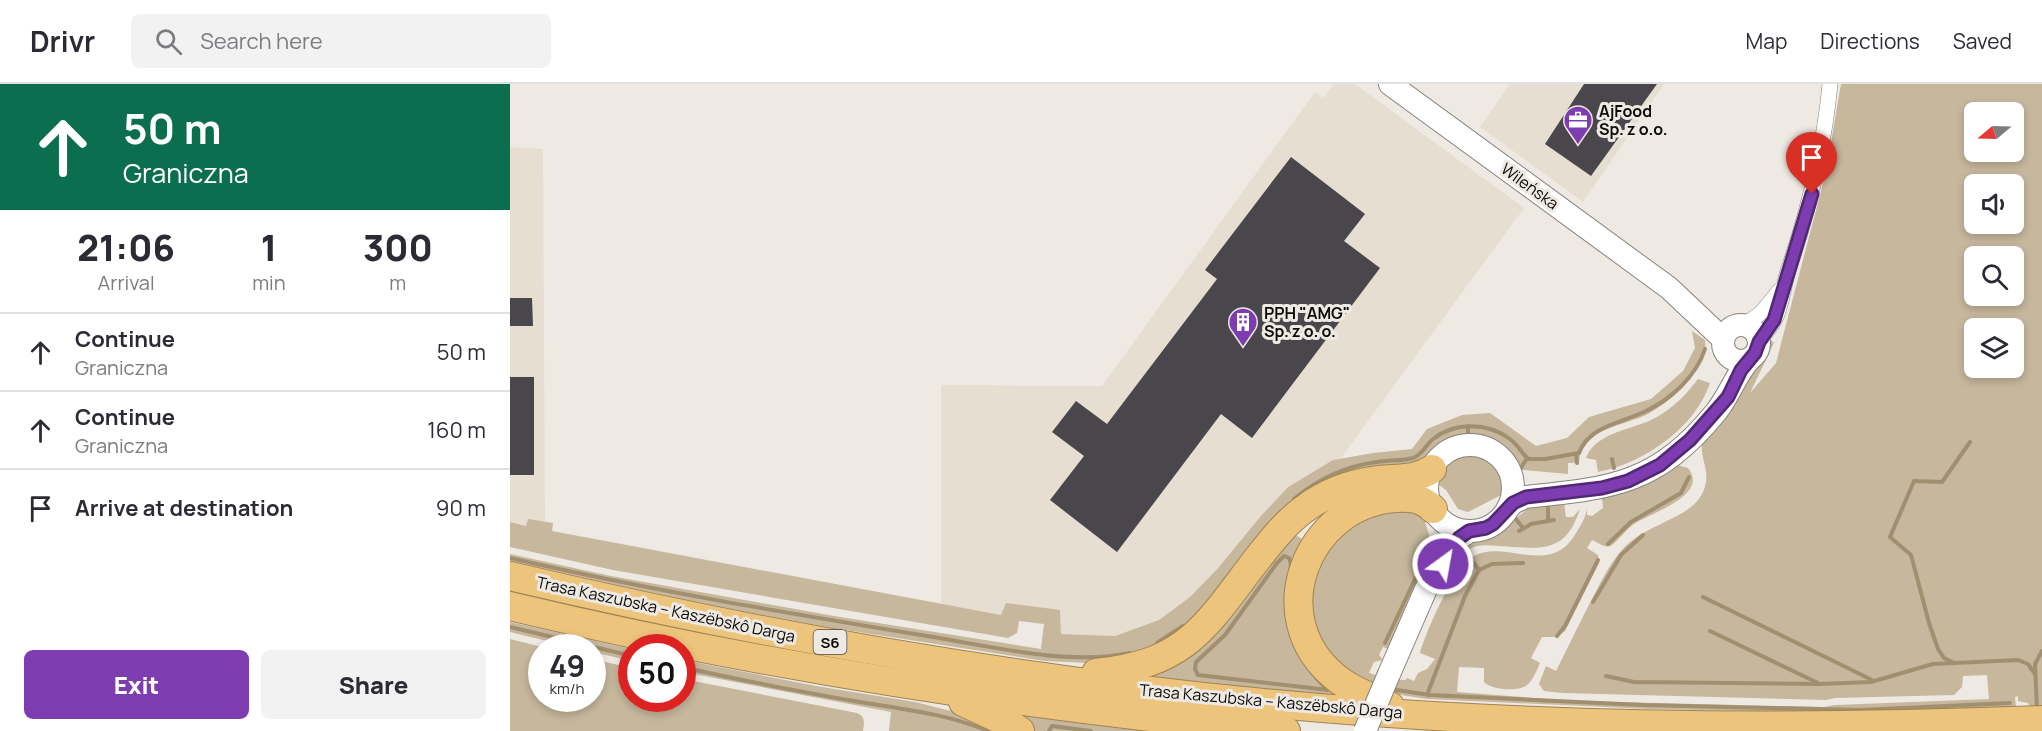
<!DOCTYPE html>
<html lang="en">
<head>
<meta charset="utf-8">
<style>
	body { margin:0; font-family:Manrope,sans-serif; background:#f2f2f3; color:#2b2b33; height:100vh; display:flex; flex-direction:column; font-size:22px; white-space:nowrap }
	* { box-sizing:border-box; margin:0 }
	p { font-size:20px; color:#7c7c81 }
	.icon { flex:none; width:33px; height:33px; fill:none; stroke:currentColor; stroke-width:2; stroke-linecap:round; stroke-linejoin:round }
	.map { position:relative; flex:1; overflow:hidden }
	.panel { display:flex; flex-direction:column; background:#fff; width:510px }
	.panel>* { flex:none }
	.top-card { background:#0b6e4f; color:#fff; overflow:hidden }
	.needle { width:39px; rotate:251deg }
	.controls { position:absolute; left:1454px; top:18px; display:grid; gap:12px }
	.controls a { display:grid; place-items:center; width:60px; height:60px; border-radius:9px; background:#fff; box-shadow:0 3px 9px #0003; font-size:30px }
	.speed { position:absolute; left:18px; top:550px; display:flex; gap:12px; font-size:30px; font-weight:700; text-align:center }
	.speed>* { display:grid; place-content:center; width:78px; height:78px; border-radius:50%; background:#fff; box-shadow:0 3px 9px #0003; line-height:1 }
	.speed small { font-size:15px; font-weight:400 }
	.speed .limit { border:9px solid #d22; background:#fff; color:#111 }
	.pin { position:absolute; display:grid; place-items:center; width:51px; height:51px; color:#fff; margin:-62px -26px; border-radius:50% 50% 50% 0; rotate:-45deg; box-shadow:0 0 6px #0007 }
	.pin .icon { rotate:45deg }
	.me { position:absolute; width:66px; margin:-33px; rotate:32deg; stroke-linejoin:round; filter:drop-shadow(0 0 4px #0008) }
	.turn { display:flex; align-items:center; gap:21px; height:126px; padding:0 24px; font-size:27px }
	.turn .icon { width:78px; height:78px; stroke-width:2.5 }
	.turn b { display:block; font-size:42px; line-height:51px }
	.eta { display:flex; justify-content:space-evenly; align-items:center; height:102px; text-align:center }
	.eta b { font-size:36px; font-weight:800; line-height:42px }
	.button { display:flex; gap:12px; margin-top:auto; padding:12px 24px }
	.button a { flex:1; height:69px; border-radius:9px; background:#7d3db1; color:#fff; font-size:24px; font-weight:800; line-height:69px; text-align:center }
	.button a+a { background:#f2f2f3; color:#2b2b33 }
	ul { padding:0; list-style:none }
	li { display:flex; align-items:center; gap:18px; height:78px; padding:0 24px; border-top:2px solid #e1e1e2 }
	li div { flex:1 }
	li b { display:block; font-size:22px }
	li em { font-style:normal }
	header { display:flex; align-items:center; gap:36px; box-sizing:border-box; height:84px; padding:0 30px; background:#fff; border-bottom:2px solid #e1e1e2 }
	header strong { font-size:28px }
	nav { display:flex; gap:33px; margin-inline-start:auto; font-size:21px }
	.search { width:420px; height:54px; background:#f2f2f3; display:flex; align-items:center; gap:15px; box-sizing:border-box; padding:0 21px; border-radius:9px; color:#7c7c81; font-size:22px }
	main { display:flex; flex:1; min-height:0 }
	.map>svg:first-child { display:block }
</style>
</head>
<body>
<header>
<strong>Drivr</strong>
<div class="search"><svg class="icon" aria-label="search" viewBox="0 0 24 24"><circle cx="10" cy="10" r="6"/><path d="M15 15l6 6"/></svg>Search here</div>
<nav><a>Map</a><a>Directions</a><a>Saved</a></nav>
</header>
<main>
<section class="panel">
<div class="top-card">
<div class="turn"><svg class="icon" aria-label="ahead" viewBox="0 0 24 24"><path d="M12 20V5M6 11l6-6 6 6"/></svg><div><b>50 m</b>Graniczna</div></div>
</div>
<div class="eta">
<div><b>21:06</b><p>Arrival</p></div>
<div><b>1</b><p>min</p></div>
<div><b>300</b><p>m</p></div>
</div>
<ul>
<li><svg class="icon" aria-label="ahead" viewBox="0 0 24 24"><path d="M12 20V5M6 11l6-6 6 6"/></svg><div><b>Continue</b><p>Graniczna</p></div><em>50 m</em></li>
<li><svg class="icon" aria-label="ahead" viewBox="0 0 24 24"><path d="M12 20V5M6 11l6-6 6 6"/></svg><div><b>Continue</b><p>Graniczna</p></div><em>160 m</em></li>
<li><svg class="icon" aria-label="arrive" viewBox="0 0 24 24"><path d="M6 21V4h12l-3 4 3 4H6"/></svg><div><b>Arrive at destination</b></div><em>90 m</em></li>
</ul>
<div class="button"><a>Exit</a><a>Share</a></div>
</section>
<div class="map">
<svg width="1532" height="647" viewBox="0 0 1532 647">
	<rect width="100%" height="100%" fill="#eeeae3"/>
	<g fill="#e6ded1">
		<path d="M824,0h21l169,124 -183,250 -8,2 -45,27 -28,30 -41,50 -29,30 -31,23 -44,16 -54,-2 -1,-24 -59,5 -60,-11v-219l161,1 213,-294 8,6z"/>
		<path d="M1000,0h154l-81,118 -103,-75z"/>
		<path d="M0,63l33,2 2,373 -17,-3 -2,7 -16,-4z"/>
	</g>
	<g fill="#c6b79d" fill-rule="evenodd">
		<path d="M1331,0h201v647l-14,-28 -10,-2v-5l-3,1 1,10 -157,6 -210,-4 -222,-10 -39,-6 -38,-17 -33,-37 -7,-58 27,-46 11,-11 59,-17 17,11 5,17v12l-14,41 -27,61 -5,-2 -4,8 4,5 -9,2 -5,11 7,2v3l30,2 1,-2 7,3 4,-8 9,-4 8,-10 -15,-6c6,-21 34,-86 52,-96 33,-20 78,22 104,-24 5,-8 10,-16 11,-25v7l5,1 11,-8 -1,-10 39,-11 36,-22 11,3c22,27 -37,45 -54,56 -8,5 -17,19 -24,22 -6,2 -13,-4 -18,-6l-5,8 11,7 1,8 -34,68 -9,6h-14l-11,21 9,5c-3,7 -7,17 -13,22 -8,7 -36,5 -43,-3v-14l-25,-1 -2,25 116,9 251,6 11,-2 154,-6 -2,-24 -24,1 -1,11 -8,8 -119,3 -9,2 -263,-7 -19,-2 -5,-7 7,-18 10,5c12,-24 23,-47 35,-70 9,-17 18,-37 31,-51 23,-27 68,-30 81,-58 9,-20 -3,-31 -1,-49 25,-32 52,-65 69,-103l3,3 -24,50 26,-30 50,-191zM1464,28h39v40h-39zM1464,100h39v40h-39zM1464,172h39v40h-39zM1464,244h39v40h-39z"/>
		<path d="M1182,247l13,9c2,12 -3,21 -9,30 -12,19 -29,33 -48,44 -26,13 -68,14 -69,51l-2,-2h-9v11l-45,-4 -6,-5 -10,-13 -11,-9 -15,-6 -15,-1 -13,3 -11,5 -18,18 -61,11 -203,175 -73,15 -42,-2 -212,-33 -226,-42 -97,-23v-9l101,22 223,40 207,33 3,-25 -25,-3 -2,12 -9,5 -395,-68 -103,-23v-25l16,4 2,-7 25,4 -1,8 449,84 5,-12 54,7 1,24 54,2 44,-16 31,-23 29,-30 41,-50 28,-30 45,-27 40,-7 39,-4 15,-20 35,-14 28,-2 46,33 31,-8 22,-21 62,-18 32,-28 12,-23z"/>
		<path d="M1188,295l12,4c-14,43 -64,79 -108,88l-4,1 -2,-12 -10,-2c10,-27 49,-28 71,-41 17,-10 30,-23 41,-38z"/>
		<path d="M960,369c22,2 36,18 35,40l-37,19 -10,-3 -12,-19 -11,-8c8,-17 15,-27 35,-29z"/>
		<path d="M1054,418l2,15h7l7,-8c-15,47 -41,39 -81,37 -11,-1 -22,-2 -31,4 -21,12 -45,72 -56,94l43,-91 16,-12 24,-7 34,-26z"/>
		<path d="M783,450l8,4 2,5 -12,37 57,117 -212,-21z"/>
		<path d="M0,538l121,27v12l-38,-9 -1,-4h-16l-66,-16z"/>
		<path d="M0,555l36,9h-4v51h50l1,-40 38,9 1,31h50l1,-20 174,34c9,4 7,10 6,18h-353z"/>
		<path d="M173,576l133,26 99,16 52,13 36,16h-114l2,-19 -208,-40z"/>
		<path d="M494,628l150,19h-119z"/>
	</g>
	<g fill="none" stroke-linecap="round" stroke-linejoin="round">
		<g stroke="#a28f70" stroke-width="4">
			<path d="M958,352v-10"/>
			<path d="M1066,370l1,9"/>
			<path d="M1102,375l2,9"/>
			<path d="M1011,384l6,-10"/>
			<path d="M784,415c24,-20 52,-33 83,-37 12,-2 25,-1 36,-4 8,-2 13,-13 20,-19 22,-17 54,-17 77,0 7,5 12,14 18,20h17l34,-6c10,-27 42,-30 65,-41 26,-12 52,-35 61,-63"/>
			<path d="M1038,423v14"/>
			<path d="M1005,434l8,10"/>
			<path d="M1009,447l12,-7 23,-4"/>
			<path d="M1098,460l23,-22 50,-29 8,-16"/>
			<path d="M774,472l5,2c5,8 -1,22 -2,31 -3,39 13,75 41,101l-130,-15 -3,-6 1,-7 29,-27 52,-72z"/>
			<path d="M0,474c138,32 277,55 417,78 62,10 141,30 203,17"/>
			<path d="M963,478l6,8"/>
			<path d="M1193,513l169,83"/>
			<path d="M1083,518l28,-47 22,-20"/>
			<path d="M0,543l122,29"/>
			<path d="M1200,547l108,52"/>
			<path d="M1047,552l8,-10 33,-66"/>
			<path d="M647,559l26,-17"/>
			<path d="M875,559l31,-66"/>
			<path d="M1442,578l-8,-4 -6,-9 -9,-26 -18,-68 -21,-18 24,-56 28,1 28,-40"/>
			<path d="M172,583c57,13 115,24 172,34 46,8 91,12 134,30"/>
			<path d="M1096,592l28,6 185,2 52,-2 62,-18 85,-4 10,4 7,10"/>
			<path d="M880,605l40,6 213,10 217,5 150,-7"/>
			<path d="M917,611l38,-99 14,-26 13,-6 31,-1"/>
			<path d="M1527,625l-2,-45 7,-13"/>
			<path d="M539,647l3,-5 39,5"/>
		</g>
	</g>
	<g fill="#49464c">
		<path d="M1074,0h73l-66,92 -46,-32z"/>
		<path d="M781,73l74,57 -21,27 36,27 -128,170 -31,-24 -104,138 -67,-52 34,-44 -32,-24 24,-31 31,23 110,-145 -12,-9z"/>
		<path d="M0,214h22l1,28h-23z"/>
		<rect x="0" y="293" width="24" height="98"/>
	</g>
	<g fill="none" stroke-linecap="round" stroke-linejoin="round">
		<g stroke="#86837c" stroke-width="16">
			<g id="street">
				<path d="M1235,241l17,-13 18,-22"/>
				<path d="M1249,258c5,-8 12,-15 16,-23 7,-14 8,-32 13,-48 21,-62 36,-122 42,-187"/>
			</g>
		</g>
		<g stroke="#86837c" stroke-width="24">
			<g id="secondary">
				<path d="M880,0l279,204 54,51"/>
				<circle cx="1231" cy="259" r="18"/>
				<circle cx="960" cy="404" r="43"/>
				<path d="M998,424l5,-5 12,-6c89,-9 132,-13 191,-85 14,-17 20,-39 35,-54"/>
				<path d="M879,590l37,-85 30,-48 13,-10"/>
			</g>
		</g>
		<g stroke="#9e8354" stroke-width="30">
			<g id="highway">
				<path d="M0,492c322,76 651,128 981,143 184,9 367,8 551,1"/>
				<path d="M0,522c255,61 515,101 776,125"/>
				<path d="M586,589c89,-9 108,-44 158,-110 15,-19 30,-39 49,-53 22,-17 49,-27 76,-30 18,-2 37,0 53,-11"/>
				<path d="M453,618l45,21 12,8"/>
				<path d="M880,622c-19,-9 -40,-16 -56,-30 -71,-59 -28,-171 61,-178 15,-1 27,0 38,11"/>
			</g>
		</g>
		<use href="#street" stroke="#fff" stroke-width="15"/>
		<use href="#secondary" stroke="#fff" stroke-width="22"/>
		<use href="#highway" stroke="#edc47c" stroke-width="28"/>
		<g stroke="#86837c" stroke-width="24" stroke-linecap="butt">
			<path id="secondary-bridge" d="M855,647l24,-57"/>
		</g>
		<use href="#secondary-bridge" stroke="#fff" stroke-width="22"/>
	</g>
	<g fill="none" stroke-linecap="round" stroke-linejoin="round">
		<g stroke="#512873" stroke-width="15">
			<path id="route" d="M933,480l16,-26 10,-7 17,-3 7,-4 20,-21 13,-6 76,-9 26,-7 32,-16 30,-25 38,-43 13,-27 14,-17 4,-11 15,-22 38,-126"/>
		</g>
		<use href="#route" stroke="#7d3db1" stroke-width="10"/>
	</g>
	<defs>
		<g id="office-pin" transform="scale(1.5)"><path d="M0 17L-7.5 6A9.5 9.5 0 1 1 7.5 6Z" fill="#7d3db1" stroke="#eeeae3"/><path d="M-6-3h4V-5.5h4V-3h4V5H-6ZM-1-4.5V-3h2v-1.5ZM-6 0V1H6V0Z" fill="#fff"/></g>
		<g id="building-pin" transform="scale(1.5)"><path d="M0 17L-7.5 6A9.5 9.5 0 1 1 7.5 6Z" fill="#7d3db1" stroke="#eeeae3"/><path d="M-4-6H4V6H1V3H-1V6H-4ZM-2.5-4.3h1.7v1.8h-1.7ZM.8-4.3h1.7v1.8H.8ZM-2.5-1h1.7V.8h-1.7ZM.8-1h1.7V.8H.8Z" fill="#fff"/></g>
	</defs>
	<g fill-rule="evenodd">
		<use href="#office-pin" x="1068" y="36"/>
		<use href="#building-pin" x="733" y="238"/>
	</g>
	<g text-anchor="middle" dominant-baseline="central" stroke-width="6" stroke-linejoin="round" paint-order="stroke">
		<rect fill="#eeeae3" stroke="#504e4a" stroke-width="1.5" x="303.5" y="546" width="33" height="24" rx="4.5"/>
		<g font-size="15" font-weight="bold" fill="#0c0b09">
			<text x="320" y="558">S6</text>
		</g>
		<g font-size="16" font-weight="bold" fill="#0c0b09" stroke="#eeeae3" text-anchor="start">
			<text x="1089" y="27">AjFood<tspan x="1089" dy="18">Sp. z o.o.</tspan></text>
			<text x="754" y="229">PPH "AMG"<tspan x="754" dy="18">Sp. z o. o.</tspan></text>
		</g>
		<g font-size="16" fill="#0c0b09" stroke="#eeeae3">
			<text transform="translate(1020 102) rotate(36)">Wileńska</text>
			<text transform="translate(156 525) rotate(12)">Trasa Kaszubska – Kaszëbskô Darga</text>
			<text transform="translate(761 617) rotate(5)">Trasa Kaszubska – Kaszëbskô Darga</text>
		</g>
	</g>
</svg>
<div class="controls">
<a><svg class="needle" viewBox="-14 -14 28 28"><path d="M0-13l5 13h-10z" fill="#e53935"/><path d="M0 13l5-13h-10z" fill="#7c7c81"/></svg></a>
<a><svg class="icon" aria-label="sound" viewBox="0 0 24 24"><path d="M4 9h4l5-4v14l-5-4H4zM17 9q2 3 0 6"/></svg></a>
<a><svg class="icon" aria-label="search" viewBox="0 0 24 24"><circle cx="10" cy="10" r="6"/><path d="M15 15l6 6"/></svg></a>
<a><svg class="icon" aria-label="layers" viewBox="0 0 24 24"><path d="M12 4l9 5-9 5-9-5zM3 14l9 5 9-5"/></svg></a>
</div>
<div class="speed"><div>49<small>km/h</small></div><div class="limit">50</div></div>
<div class="pin" style="left:1302px;top:110px;background:#d93025"><svg class="icon" aria-label="arrive" viewBox="0 0 24 24"><path d="M6 21V4h12l-3 4 3 4H6"/></svg></div>
<svg class="me" style="left:933px;top:480px" viewBox="-20 -20 40 40"><circle r="17" fill="#7d3db1" stroke="#fff" stroke-width="3"/><path d="M0-11L8 9 0 5-8 9z" fill="#fff"/></svg>
</div>
</main>
</body>
</html>
